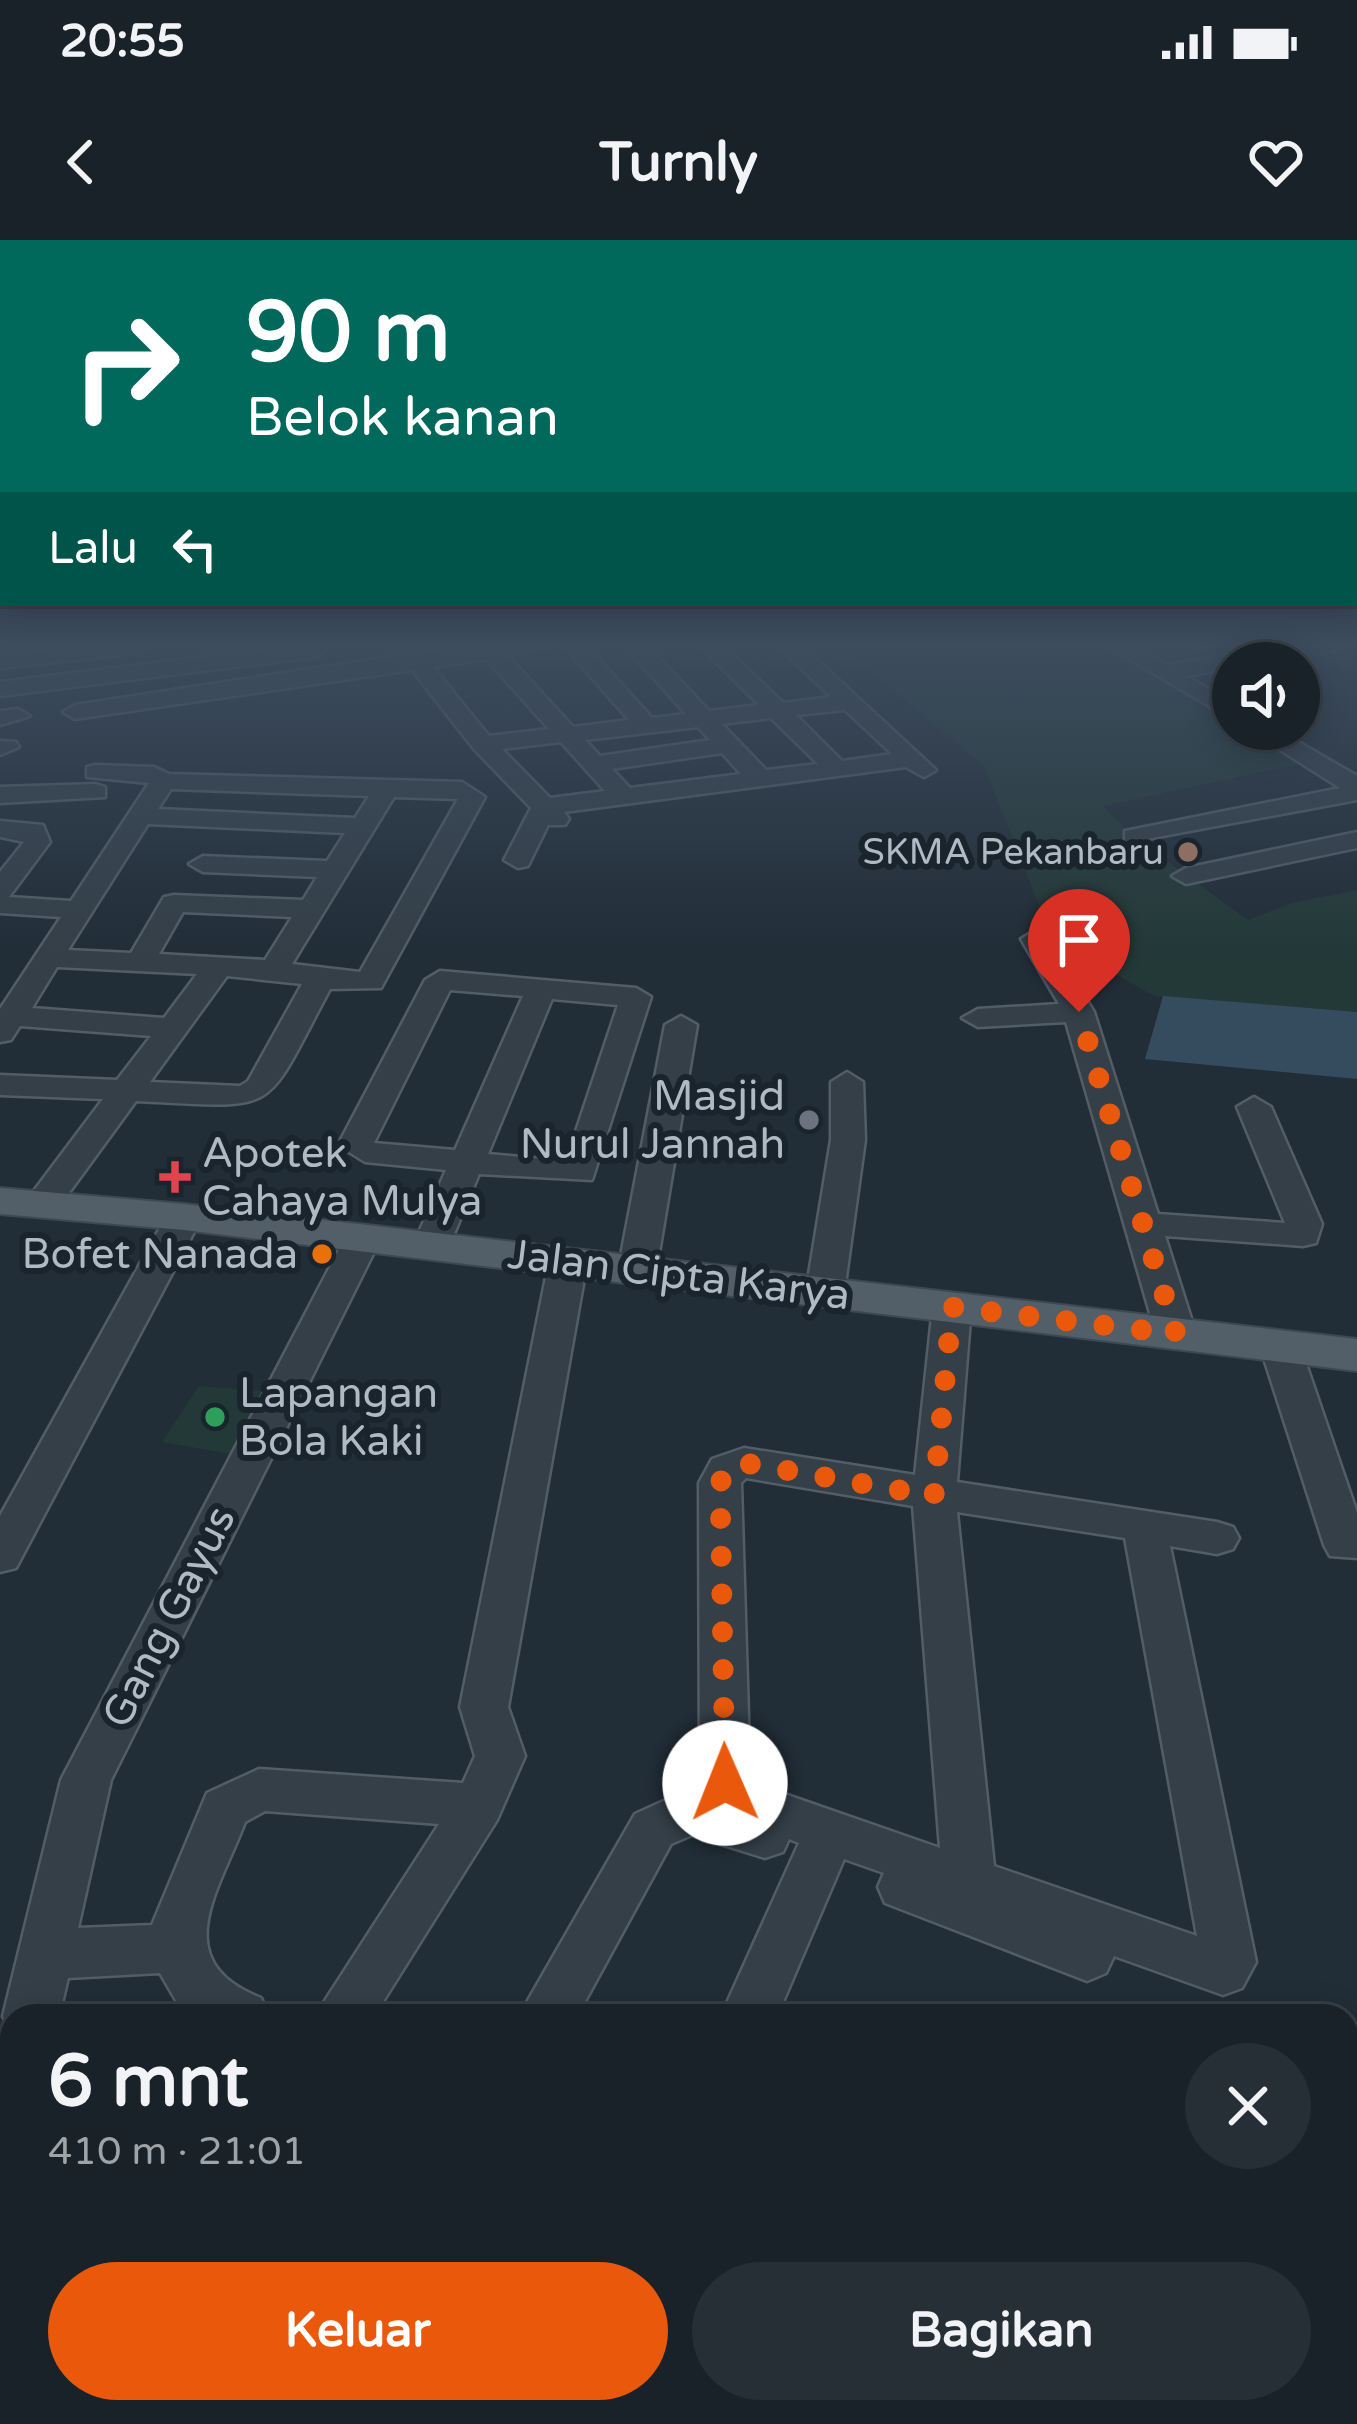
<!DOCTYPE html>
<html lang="id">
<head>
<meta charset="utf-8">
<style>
	body { margin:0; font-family:"Varela Round",sans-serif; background:#262f35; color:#f1f3f6; height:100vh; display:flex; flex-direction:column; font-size:45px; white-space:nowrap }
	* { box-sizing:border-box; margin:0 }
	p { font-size:39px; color:#9fa4a8 }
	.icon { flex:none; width:66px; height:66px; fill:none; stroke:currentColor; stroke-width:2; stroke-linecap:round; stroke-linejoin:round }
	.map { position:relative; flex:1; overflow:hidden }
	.details { position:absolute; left:0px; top:1764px; width:1359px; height:420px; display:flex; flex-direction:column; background:#192229; border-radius:36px 36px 0 0; box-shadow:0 6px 30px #0003,0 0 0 3px #373f46 }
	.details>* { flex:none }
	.hud { position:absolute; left:0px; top:0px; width:1359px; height:366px; box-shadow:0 6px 30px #0003,0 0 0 3px #373f46; background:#00695c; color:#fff; overflow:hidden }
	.tools { position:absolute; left:1212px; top:402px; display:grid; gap:24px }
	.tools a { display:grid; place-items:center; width:108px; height:108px; border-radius:50%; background:#192229; box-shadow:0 6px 30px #0003,0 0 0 3px #373f46; font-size:60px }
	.pin { position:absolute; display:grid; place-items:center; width:102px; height:102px; color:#fff; margin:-123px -51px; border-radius:50% 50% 50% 0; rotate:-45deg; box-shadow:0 0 12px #0007 }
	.pin .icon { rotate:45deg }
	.me { position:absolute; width:132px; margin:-66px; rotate:359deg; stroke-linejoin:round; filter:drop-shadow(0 0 9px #0008) }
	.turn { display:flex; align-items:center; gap:42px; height:252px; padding:0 48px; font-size:54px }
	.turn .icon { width:156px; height:156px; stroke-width:2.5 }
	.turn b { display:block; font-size:84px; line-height:102px }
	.then { display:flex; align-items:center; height:114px; padding:0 48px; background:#0003; gap:24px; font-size:45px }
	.round { display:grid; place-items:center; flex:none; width:126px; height:126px; border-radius:63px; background:#262f35 }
	.head { display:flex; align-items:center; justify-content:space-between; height:204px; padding:0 48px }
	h1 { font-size:72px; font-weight:700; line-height:90px }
	.button { display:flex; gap:24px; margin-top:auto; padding:24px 48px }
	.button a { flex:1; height:138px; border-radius:72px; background:#ea580c; color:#fff; font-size:48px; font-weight:700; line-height:138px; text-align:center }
	.button a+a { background:#262f35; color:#f1f3f6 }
	.status { display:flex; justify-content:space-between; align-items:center; height:84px; padding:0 60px; background:#192229; direction:ltr }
	.status svg { height:33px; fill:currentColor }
	header { display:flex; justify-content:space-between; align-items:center; height:156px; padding:0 48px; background:#192229; font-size:54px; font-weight:700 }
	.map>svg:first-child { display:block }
</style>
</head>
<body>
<div class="status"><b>20:55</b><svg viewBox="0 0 49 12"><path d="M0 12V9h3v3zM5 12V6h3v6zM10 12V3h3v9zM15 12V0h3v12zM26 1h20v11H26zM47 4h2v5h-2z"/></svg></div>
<header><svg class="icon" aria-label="back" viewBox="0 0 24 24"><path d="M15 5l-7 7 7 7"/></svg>Turnly<svg class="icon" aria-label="heart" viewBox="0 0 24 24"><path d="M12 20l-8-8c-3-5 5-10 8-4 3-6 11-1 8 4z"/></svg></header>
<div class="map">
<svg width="1357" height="2184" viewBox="0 0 1357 2184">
	<rect width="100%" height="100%" fill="#212d37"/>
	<g fill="#233938">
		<path d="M837,404h278l118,69v16h26l54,32 -210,45 31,31 114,83 43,-17 66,-13v122l-203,-16 -102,-58 -68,-172z"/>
		<path d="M199,1146l66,5 -35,63 -68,-12z"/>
	</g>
	<path fill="#354c5e" d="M1163,756l194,16v67l-212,-20z"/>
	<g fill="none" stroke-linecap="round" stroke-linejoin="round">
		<g stroke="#525d66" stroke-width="5">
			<g id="minor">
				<path d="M96,404l54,2 -11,7 -139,15v-14z"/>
				<path d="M310,404l16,6 -11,7 -315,39v-14z"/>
				<path d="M474,404h80l-46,12 65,71 56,-7 -67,-76h23l67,74 34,-4 -63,-70h23l63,67 50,-6 -61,-61h24l61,59 48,-6 -55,-53h24l136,126 -12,7 -18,-10 -342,45 5,7 -4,6h-17l-20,41 -10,2 -14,-8 27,-52 -57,-59 -62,-79 -337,49 -12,-7 12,-7zM486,419l63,70 -60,7 -56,-69zM845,470l47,44 -50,7 -46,-46zM771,478l47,46 -52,6 -44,-46zM698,487l12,13 -110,16 -15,-16zM561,502l44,49 -55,7 -48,-49zM722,513l19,21 -111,14 -18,-19z"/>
				<path d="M1104,404h27l37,21 128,-21h50l-11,7 -102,12v5l-47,8 47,27v17z"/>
				<path d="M0,471l18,-2 12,7 -30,9z"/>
				<path d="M1247,489h29l81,47v24l-232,43v-12l215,-43z"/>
				<path d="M0,501l16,1 3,5 -19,8z"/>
				<path d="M96,525l58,2 15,7 293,8 23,15 -104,191 -51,1c-69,129 -47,119 -194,112l-81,111 -13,3 -18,-11 79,-105 -103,-4v-20l117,5 34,-44 -131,-10 -9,14 -11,2v-33l61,-92 -61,-4v-41l24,-30 -24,-5v-16l43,4 7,17 -41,55 62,4 78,-118 -62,-6v-10zM171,549l198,7 -14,22 -197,-9zM394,557l64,2 -98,173 -68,-8zM148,584l197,9 -18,28 -124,-5 -14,8 14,8 114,5 -14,23 -129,-5 -10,2 -33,56 -63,-3zM183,672l109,5 -27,43 -106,-6zM57,727l140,7 -33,44 -132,-10zM227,736l75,8 -54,97 -8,5 -90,-4z"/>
				<path d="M96,544l9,3v10l-105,6v-16z"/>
				<path d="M1357,592v16l-171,36 -14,-8 14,-8z"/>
				<path d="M1036,690l10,3 48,79 64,202 127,9 -48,-116 17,-10 17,10 51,117 -6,19 -13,3 -138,-10 31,98 -6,9h-28l-6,-9 -90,-312 -88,5 -16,-9 16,-9 81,-5 -38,-65z"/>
				<path d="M440,731l196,17 15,9 -59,183 -113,-6 -30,72 -18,11 -18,-11 33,-76 -81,-8 -27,-17 87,-165zM450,750l73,6 -68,154 -81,-7zM552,759l66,6 -52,156 -78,-7z"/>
				<path d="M681,776l16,9 -41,246 -19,12 -19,-12 47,-246z"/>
				<path d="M847,832l16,10 2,58 -21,152 -19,12 -19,-12 25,-152v-58z"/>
				<path d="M184,966l18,11 -186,351 -16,4v-56l166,-299z"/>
				<path d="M363,987l18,11 -270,542 -33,148 74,-3 55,-132 52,-24 204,14 12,-27 -15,-49 89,-445 19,-11 19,11 -79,445 17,49 -28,64 -123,196h-59l124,-192 -174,-13 -20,11c-26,69 -79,139 16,176l8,18h-84l-25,-43 -92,5 -9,38h-47l-1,18 -8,-18 58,-236 284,-542z"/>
				<path d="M952,1055l14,3 5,9 -14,175 260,40 16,5 6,11 -6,11 -16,5 -47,-8 86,416 -14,26 -19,7 -109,-39 -8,17 -19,8 -202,-78 -7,-16 6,-14 -40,-14 -67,157h-56l78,-173 -10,-4 -6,13 -18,6 -73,-23 -21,9 -94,172h-58l116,-202 44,-20h25l-4,-11 -1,-300 13,-24 32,-11 171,27 18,-168 5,-9zM746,1238l167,28 27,342 -190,-66 -9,-299zM957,1272l168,26 72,398 -203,-70z"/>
				<path d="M1280,1093l14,4 6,9 57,167v45l-27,-2 -6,-11 -64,-199 6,-9z"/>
				<path d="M12,1822v99l-12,5v-99z"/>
				<path d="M1356,1823l1,191 -10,4v-191z"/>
				<path d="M0,2000l12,1v62l-12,-1z"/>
				<path d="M1347,2144l10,4v36h-56l1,-12h45z"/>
				<path d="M168,2172h66l-1,12h-66z"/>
				<rect x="397" y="2172" width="66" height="12"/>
				<path d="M555,2172h92l5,12h-92z"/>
				<path d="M1010,2172h66l-2,12h-66z"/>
			</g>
		</g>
		<g stroke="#3e4852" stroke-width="4">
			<path id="major" d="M0,948l184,16 1173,135v32l-1173,-141 -184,-16z"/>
		</g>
		<use href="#minor" fill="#343f48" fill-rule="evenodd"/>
		<use href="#major" fill="#525e68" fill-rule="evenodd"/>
	</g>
	<linearGradient id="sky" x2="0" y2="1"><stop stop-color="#12191e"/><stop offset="0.57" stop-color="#3d4c5e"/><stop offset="1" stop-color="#3d4c5e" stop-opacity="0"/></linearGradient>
	<rect width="1357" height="710" fill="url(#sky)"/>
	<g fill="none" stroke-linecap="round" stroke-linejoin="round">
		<path stroke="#ea580c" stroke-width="21" stroke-dasharray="0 37.8" d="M725,1543l-5,-300 7,-14 17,-6 190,33 18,-189 224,27 -97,-322"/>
	</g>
	<circle fill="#8d6e63" stroke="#1a242d" stroke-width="4.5" cx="1188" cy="612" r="12"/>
	<circle fill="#6b7280" stroke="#1a242d" stroke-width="4.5" cx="809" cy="880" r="12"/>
	<path fill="#e0444e" stroke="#1a242d" stroke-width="4.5" d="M169 919h12v12h12v12h-12v12h-12v-12h-12v-12h12z"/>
	<circle fill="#e8710a" stroke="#1a242d" stroke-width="4.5" cx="322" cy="1014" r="12"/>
	<circle fill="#2e9e5b" stroke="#1a242d" stroke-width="4.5" cx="215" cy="1177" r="12"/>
	<g text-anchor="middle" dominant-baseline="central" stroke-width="12" stroke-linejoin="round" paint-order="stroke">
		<g font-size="36" fill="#afbac5" stroke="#1a242d" text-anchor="end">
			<text x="1164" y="612">SKMA Pekanbaru</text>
		</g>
		<g font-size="42" fill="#afbac5" stroke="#1a242d" text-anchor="end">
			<text x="785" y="856">Masjid<tspan x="785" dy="48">Nurul Jannah</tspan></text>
			<text x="202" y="913" text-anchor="start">Apotek<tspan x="202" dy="48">Cahaya Mulya</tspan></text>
			<text x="298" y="1014">Bofet Nanada</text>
			<text x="239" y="1153" text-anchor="start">Lapangan<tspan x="239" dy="48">Bola Kaki</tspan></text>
		</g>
		<g font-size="42" fill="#afbac5" stroke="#1a242d">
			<text transform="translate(679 1035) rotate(7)">Jalan Cipta Karya</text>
			<text transform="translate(169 1377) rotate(-63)">Gang Gayus</text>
		</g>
	</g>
</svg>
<div class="tools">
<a><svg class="icon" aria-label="sound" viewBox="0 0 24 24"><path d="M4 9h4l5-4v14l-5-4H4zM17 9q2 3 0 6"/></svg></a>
</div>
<div class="pin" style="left:1079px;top:772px;background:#d93025"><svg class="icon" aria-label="arrive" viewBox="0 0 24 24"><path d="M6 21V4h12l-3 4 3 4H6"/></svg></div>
<svg class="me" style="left:725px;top:1543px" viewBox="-20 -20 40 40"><circle r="19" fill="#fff"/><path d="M0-13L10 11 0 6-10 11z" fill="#ea580c"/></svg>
<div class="hud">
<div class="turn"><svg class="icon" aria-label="right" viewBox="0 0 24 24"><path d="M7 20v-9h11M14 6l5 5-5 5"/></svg><div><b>90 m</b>Belok kanan</div></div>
<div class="then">Lalu<svg class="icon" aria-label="left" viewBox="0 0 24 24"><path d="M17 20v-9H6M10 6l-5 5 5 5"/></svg></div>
</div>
<section class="details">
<div class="head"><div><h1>6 mnt</h1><p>410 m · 21:01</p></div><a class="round"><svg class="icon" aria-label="close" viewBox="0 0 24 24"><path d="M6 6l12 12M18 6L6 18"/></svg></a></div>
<div class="button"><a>Keluar</a><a>Bagikan</a></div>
</section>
</div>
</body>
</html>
